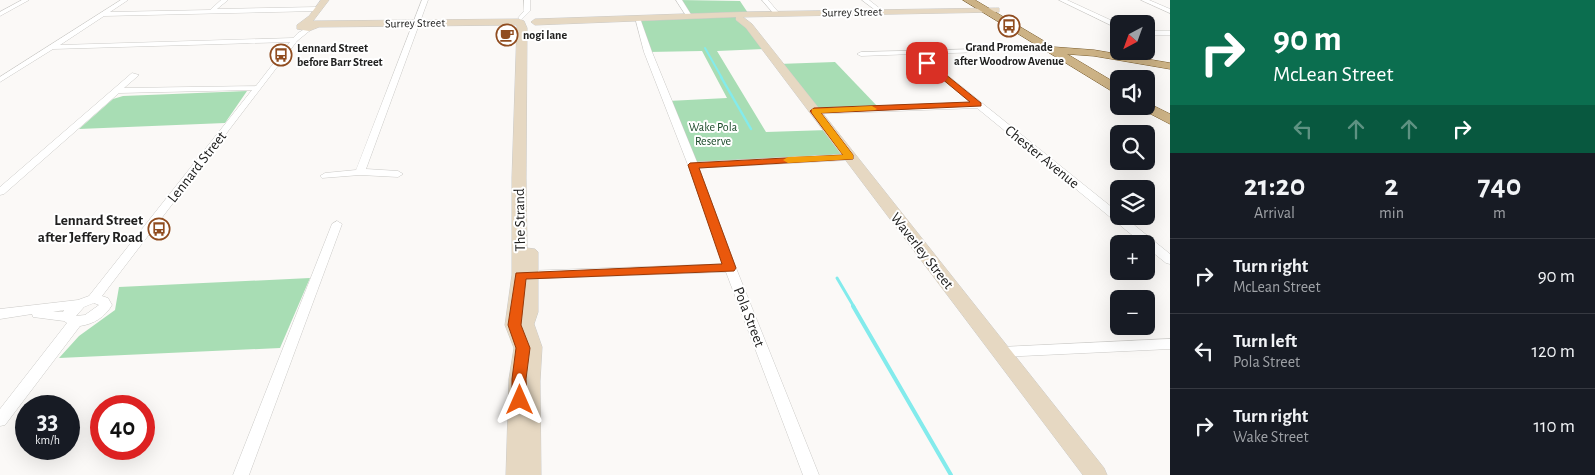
<!DOCTYPE html>
<html lang="en">
<head>
<meta charset="utf-8">
<style>
	body { margin:0; font-family:"Alegreya Sans",sans-serif; background:#20242c; color:#f1f3f6; height:100vh; display:flex; flex-direction:column; font-size:19px; white-space:nowrap }
	* { box-sizing:border-box; margin:0 }
	p { font-size:16px; color:#9ea1a6 }
	.icon { flex:none; width:28px; height:28px; fill:none; stroke:currentColor; stroke-width:2; stroke-linecap:round; stroke-linejoin:round }
	.map { position:relative; flex:1; overflow:hidden }
	.details { display:flex; flex-direction:column; background:#171b24; width:425px }
	.details>* { flex:none }
	.guide { background:#0b6e4f; color:#fff; overflow:hidden }
	.needle { width:32px; rotate:221deg }
	.fabs { position:absolute; left:1110px; top:15px; display:grid; gap:10px }
	.fabs a { display:grid; place-items:center; width:45px; height:45px; border-radius:8px; background:#171b24; box-shadow:0 5px 20px #0002; font-size:25px }
	.speed { position:absolute; left:15px; top:395px; display:flex; gap:10px; font-size:25px; font-weight:700; text-align:center }
	.speed>* { display:grid; place-content:center; width:65px; height:65px; border-radius:50%; background:#171b24; box-shadow:0 5px 20px #0002; line-height:1 }
	.speed small { font-size:12px; font-weight:400 }
	.speed .limit { border:8px solid #d22; background:#fff; color:#111 }
	.pin { position:absolute; display:grid; place-items:center; width:42px; height:42px; color:#fff; margin:-21px; border-radius:10px; box-shadow:0 2px 8px #0006 }
	.me { position:absolute; width:55px; margin:-28px; rotate:0deg; stroke-linejoin:round; filter:drop-shadow(0 0 4px #0008) }
	.turn { display:flex; align-items:center; gap:18px; height:105px; padding:0 20px; font-size:22px }
	.turn .icon { width:65px; height:65px; stroke-width:2.5 }
	.turn b { display:block; font-size:35px; line-height:42px }
	.lanes { display:flex; align-items:center; height:48px; padding:0 20px; background:#0003; justify-content:center; gap:25px; direction:ltr }
	.lanes .off { opacity:.35 }
	.eta { display:flex; justify-content:space-evenly; align-items:center; height:85px; text-align:center }
	.eta b { font-size:30px; font-weight:700; line-height:35px }
	ul { padding:0; list-style:none }
	li { display:flex; align-items:center; gap:15px; height:75px; padding:0 20px; border-top:1px solid #363941 }
	li div { flex:1 }
	li b { display:block; font-size:19px }
	li em { font-style:normal }
	main { display:flex; flex:1; min-height:0 }
	.map>svg:first-child { display:block }
</style>
</head>
<body>
<main>
<div class="map">
<svg width="1170" height="475" viewBox="0 0 1170 475">
	<rect width="100%" height="100%" fill="#fbf9f7"/>
	<g fill="#a8ddb4">
		<path d="M679,0l61,1 10,15 -13,-1 30,34 -50,2 49,81 62,-2 22,27 -157,8 -25,-64 59,-3 -25,-47 -54,1 -11,-34 51,-2z"/>
		<path d="M835,62l44,46 -65,3 -36,-47z"/>
		<path d="M247,91l-22,32 -146,6 34,-30 10,-3z"/>
		<path d="M310,278l-30,70 -221,10 20,-22 36,-26 4,-23z"/>
	</g>
	<g fill="none" stroke-linecap="round" stroke-linejoin="round">
		<path stroke="#83ebec" stroke-width="2" d="M705,48l17,30"/>
		<path stroke="#83ebec" stroke-width="2.5" d="M721,77l30,52"/>
		<path stroke="#83ebec" stroke-width="3" d="M837,278l17,29"/>
		<path stroke="#83ebec" stroke-width="4" d="M853,306l98,169"/>
		<g stroke="#cbcac7" stroke-width="1">
			<g id="street">
				<path d="M22,0h7l-29,16v-4z"/>
				<path d="M121,0h7l-18,12 100,-2 11,-10h7l-11,9 100,-2 3,2 -3,2 -213,5 -44,29 233,-7 5,-5 10,-6 5,1 -16,13 -195,255 6,2 4,7c-7,12 -18,19 -32,21l-75,99 -5,1v-17l67,-86 -3,-2 -31,-4 -1,-3 -32,5v-10l78,-9 11,-4 163,-206 -133,3 -115,101 -4,1v-8l132,-114 7,2 -15,13 132,-2 34,-44 -237,7 -53,33v-5zM94,303l5,2 -14,10 -9,1 8,-9zM64,310l-1,2h-10z"/>
				<path d="M422,0h6l-62,169 32,2 5,3 -5,3 -38,-2 -38,3 -2,-2 5,-3 31,-3z"/>
				<path d="M524,0h6v11l-9,9 -3,-2 6,-7z"/>
				<path d="M676,0h6l10,16 -1,1h-4z"/>
				<path d="M762,0h6l11,13v2h-4z"/>
				<path d="M862,0h7l14,11 -5,1z"/>
				<path d="M1059,0h8l52,24v5z"/>
				<path d="M1141,0h8l21,9v4z"/>
				<path d="M635,17l5,1 12,34 45,110 153,-8 5,3 -5,3 -151,8 37,100 83,207h-16l-77,-203 -202,7 -6,-4 6,-4 199,-7 -35,-99 -44,-113z"/>
				<rect x="1146" y="31" width="24" height="4"/>
				<path d="M985,49v2l-2,1 -62,2 198,159v3h4l47,38v10l-4,-1 -20,-16v-3h-3l-166,-136 -163,6 -4,-3 4,-3 157,-5 -58,-49 -52,2 -4,-2 4,-2z"/>
				<path d="M337,221l5,3 -93,251h-16l99,-251z"/>
				<path d="M1170,339v10l-169,8 -5,-1 -2,-4 2,-4 5,-1z"/>
			</g>
		</g>
		<g stroke="#cbcac7" stroke-width="1">
			<g id="secondary">
				<path d="M321,0h8l-16,21 206,-2 5,2 3,7 -1,150 1,70 8,1 3,3v60l-4,12 8,23 -2,34 1,94h-35l3,-96 5,-31 -9,-23 7,-50v-97l5,-153 -198,2 -10,4 -12,-2v-4l12,-9z"/>
				<path d="M996,8h3v4l-256,5 9,7 352,444 3,7h-24l-337,-447 -10,-8v-3l-201,8 -4,-3 4,-3 206,-7z"/>
			</g>
		</g>
		<g stroke="#7a5d2d" stroke-width="1">
			<g id="primary">
				<path d="M963,0h12l79,47 40,3 76,13v6l-76,-13 -27,-2 52,31v9l-4,-1z"/>
				<path d="M1146,102l24,12v10l-29,-15 -1,-3h6z"/>
			</g>
		</g>
		<use href="#street" fill="#fff" fill-rule="evenodd"/>
		<use href="#secondary" fill="#e6d8c2" fill-rule="evenodd"/>
		<use href="#primary" fill="#ccb285" fill-rule="evenodd"/>
	</g>
	<path fill="#ea580c" stroke="#983908" d="M924,61h5l52,42v3l-160,7 32,42v4l-154,9 37,100 -2,3 -208,8 -5,46 9,23 -4,31 1,21 -2,4 -5,2 -6,-2 -2,-4v-21l4,-31 -8,-23 8,-52 206,-9 -34,-99 2,-2 153,-8 -33,-44 4,-3 156,-6 -46,-38z"/>
	<path fill="#f59e0b" d="M872,106l5,3 -2,1 -54,3 32,42v4l-65,4 -5,-3 5,-3 55,-2 -31,-42v-4z"/>
	<defs>
		<g id="bus-ring" transform="scale(1.125)"><circle r="9.5" fill="#fff" stroke="#904c1f" stroke-width="1.5"/><path d="M-5-6H5V4H4V6H2V4H-2V6H-4V4H-5ZM-3.5-4V0h7V-4ZM-3.5 1.2v1.5H-2V1.2ZM2 1.2v1.5H3.5V1.2Z" fill="#904c1f"/></g>
		<g id="cafe-ring" transform="scale(1.125)"><circle r="9.5" fill="#fff" stroke="#904c1f" stroke-width="1.5"/><path d="M-5.5-4.5H6V0H3Q3 3.5 0 3.5H-2.5Q-5.5 3.5-5.5 0ZM3-3.2v2h1.7v-2ZM-6 4.5H4V6H-6Z" fill="#904c1f"/></g>
	</defs>
	<g fill-rule="evenodd">
		<use href="#bus-ring" x="1009" y="26"/>
		<use href="#cafe-ring" x="507" y="35"/>
		<use href="#bus-ring" x="281" y="55"/>
		<use href="#bus-ring" x="159" y="229"/>
	</g>
	<g text-anchor="middle" dominant-baseline="central" stroke-width="4" stroke-linejoin="round" paint-order="stroke">
		<g font-size="12" fill="#212120" stroke="#fff">
			<text transform="translate(852 12) rotate(-1)">Surrey Street</text>
			<text transform="translate(415 23) rotate(-1)">Surrey Street</text>
		</g>
		<g font-size="12" font-weight="bold" fill="#212120" stroke="#fff" text-anchor="start">
			<text x="523" y="35">nogi lane</text>
			<text x="1009" y="47" text-anchor="middle">Grand Promenade<tspan x="1009" dy="14">after Woodrow Avenue</tspan></text>
			<text x="297" y="48">Lennard Street<tspan x="297" dy="14">before Barr Street</tspan></text>
		</g>
		<g font-size="12" fill="#174726" stroke="#fff">
			<text x="713" y="127">Wake Pola<tspan x="713" dy="14">Reserve</tspan></text>
		</g>
		<g font-size="15" fill="#212120" stroke="#fff">
			<text transform="translate(1042 157) rotate(39)">Chester Avenue</text>
			<text transform="translate(197 167) rotate(-52)">Lennard Street</text>
			<text transform="translate(520 220) rotate(-91)">The Strand</text>
			<text transform="translate(922 251) rotate(52)">Waverley Street</text>
			<text transform="translate(749 317) rotate(69)">Pola Street</text>
		</g>
		<g font-size="15" font-weight="bold" fill="#212120" stroke="#fff" text-anchor="end">
			<text x="143" y="220">Lennard Street<tspan x="143" dy="17">after Jeffery Road</tspan></text>
		</g>
	</g>
</svg>
<div class="fabs">
<a><svg class="needle" viewBox="-14 -14 28 28"><path d="M0-13l5 13h-10z" fill="#e53935"/><path d="M0 13l5-13h-10z" fill="#9ea1a6"/></svg></a>
<a><svg class="icon" aria-label="sound" viewBox="0 0 24 24"><path d="M4 9h4l5-4v14l-5-4H4zM17 9q2 3 0 6"/></svg></a>
<a><svg class="icon" aria-label="search" viewBox="0 0 24 24"><circle cx="10" cy="10" r="6"/><path d="M15 15l6 6"/></svg></a>
<a><svg class="icon" aria-label="layers" viewBox="0 0 24 24"><path d="M12 4l9 5-9 5-9-5zM3 14l9 5 9-5"/></svg></a>
<a>+</a>
<a>−</a>
</div>
<div class="speed"><div>33<small>km/h</small></div><div class="limit">40</div></div>
<div class="pin" style="left:927px;top:63px;background:#d93025"><svg class="icon" aria-label="arrive" viewBox="0 0 24 24"><path d="M6 21V4h12l-3 4 3 4H6"/></svg></div>
<svg class="me" style="left:520px;top:400px" viewBox="-20 -20 40 40"><path d="M0-17L14 15 0 8-14 15z" fill="#ea580c" stroke="#fff" stroke-width="4"/></svg>
</div>
<section class="details">
<div class="guide">
<div class="turn"><svg class="icon" aria-label="right" viewBox="0 0 24 24"><path d="M7 20v-9h11M14 6l5 5-5 5"/></svg><div><b>90 m</b>McLean Street</div></div>
<div class="lanes"><svg class="icon off" aria-label="left" viewBox="0 0 24 24"><path d="M17 20v-9H6M10 6l-5 5 5 5"/></svg><svg class="icon off" aria-label="ahead" viewBox="0 0 24 24"><path d="M12 20V5M6 11l6-6 6 6"/></svg><svg class="icon off" aria-label="ahead" viewBox="0 0 24 24"><path d="M12 20V5M6 11l6-6 6 6"/></svg><svg class="icon" aria-label="right" viewBox="0 0 24 24"><path d="M7 20v-9h11M14 6l5 5-5 5"/></svg></div>
</div>
<div class="eta">
<div><b>21:20</b><p>Arrival</p></div>
<div><b>2</b><p>min</p></div>
<div><b>740</b><p>m</p></div>
</div>
<ul>
<li><svg class="icon" aria-label="right" viewBox="0 0 24 24"><path d="M7 20v-9h11M14 6l5 5-5 5"/></svg><div><b>Turn right</b><p>McLean Street</p></div><em>90 m</em></li>
<li><svg class="icon" aria-label="left" viewBox="0 0 24 24"><path d="M17 20v-9H6M10 6l-5 5 5 5"/></svg><div><b>Turn left</b><p>Pola Street</p></div><em>120 m</em></li>
<li><svg class="icon" aria-label="right" viewBox="0 0 24 24"><path d="M7 20v-9h11M14 6l5 5-5 5"/></svg><div><b>Turn right</b><p>Wake Street</p></div><em>110 m</em></li>
</ul>
</section>
</main>
</body>
</html>
